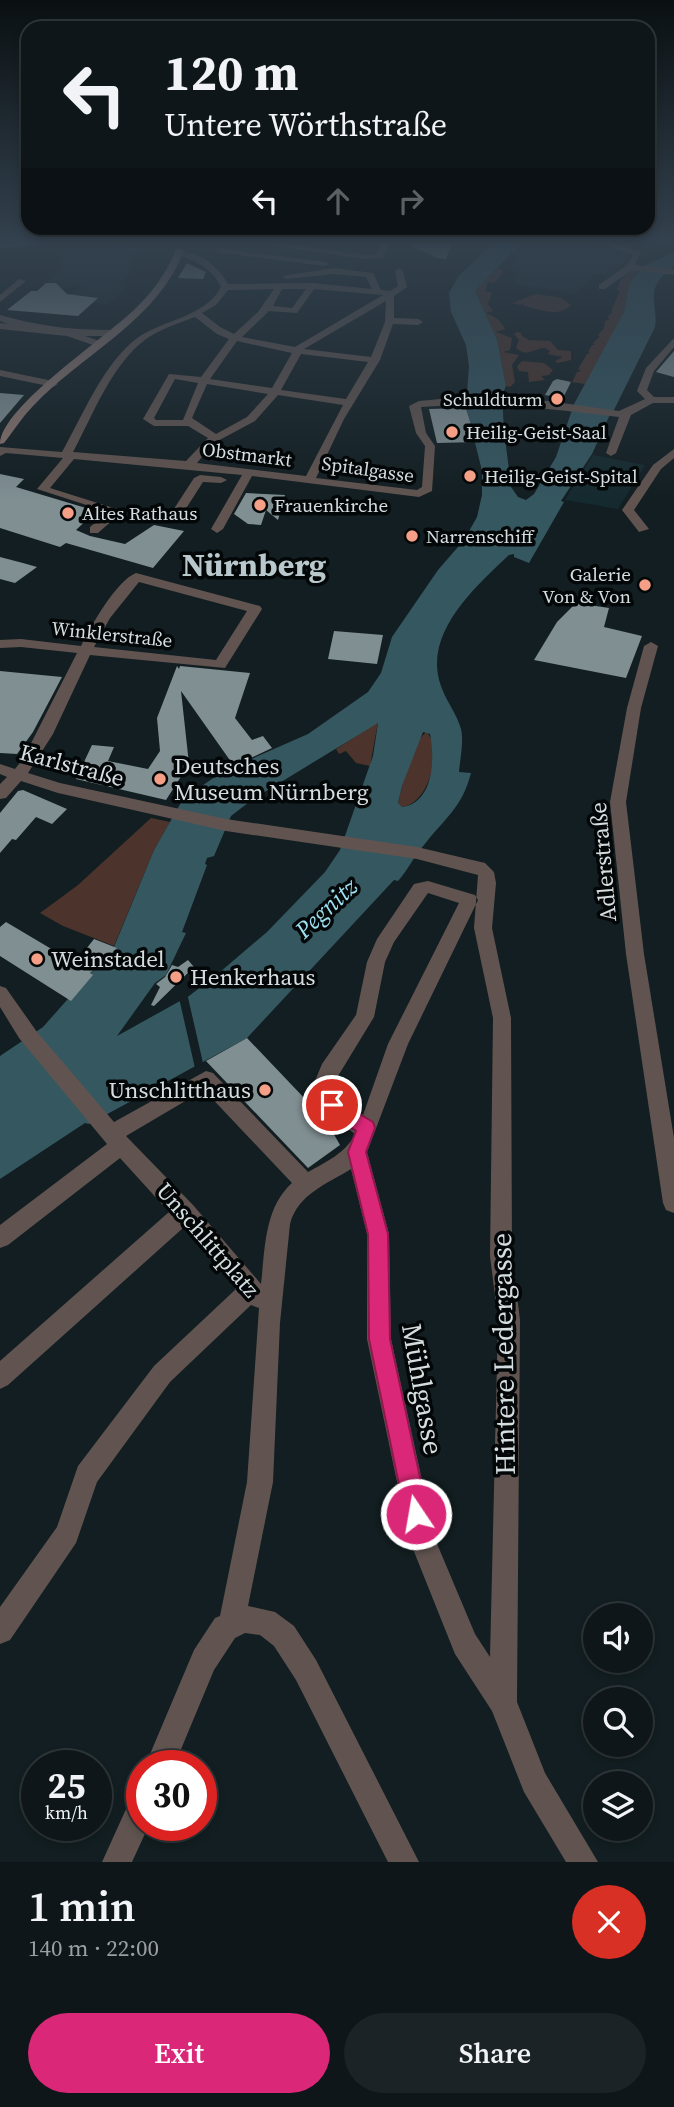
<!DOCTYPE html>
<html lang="en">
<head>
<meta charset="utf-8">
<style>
	body { margin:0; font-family:"Source Serif 4",serif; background:#1c2326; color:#f1f3f6; height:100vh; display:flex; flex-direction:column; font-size:26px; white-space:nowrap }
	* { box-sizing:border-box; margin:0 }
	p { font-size:23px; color:#9b9fa2 }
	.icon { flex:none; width:38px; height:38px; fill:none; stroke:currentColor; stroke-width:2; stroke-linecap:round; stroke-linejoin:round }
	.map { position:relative; height:1862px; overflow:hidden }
	.side { display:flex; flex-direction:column; background:#0e1619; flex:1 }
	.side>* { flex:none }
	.banner { position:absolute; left:21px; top:21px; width:634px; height:214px; border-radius:21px; box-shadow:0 4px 10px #0003,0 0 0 2px #2e3538; background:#0e1619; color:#f1f3f6; overflow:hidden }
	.fabs { position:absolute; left:583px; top:1603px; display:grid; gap:14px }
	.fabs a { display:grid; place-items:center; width:70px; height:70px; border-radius:50%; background:#0e1619; box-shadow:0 4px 10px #0003,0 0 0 2px #2e3538; font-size:35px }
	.speed { position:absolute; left:21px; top:1750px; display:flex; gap:14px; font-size:35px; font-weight:700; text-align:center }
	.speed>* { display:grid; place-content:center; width:91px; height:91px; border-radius:50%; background:#0e1619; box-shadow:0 4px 10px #0003,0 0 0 2px #2e3538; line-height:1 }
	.speed small { font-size:18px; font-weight:400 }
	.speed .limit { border:10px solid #d22; background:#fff; color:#111 }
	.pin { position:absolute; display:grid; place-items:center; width:60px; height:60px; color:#fff; margin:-30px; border:4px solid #fff; border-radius:50%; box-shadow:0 2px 7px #0007 }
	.me { position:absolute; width:77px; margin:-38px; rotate:348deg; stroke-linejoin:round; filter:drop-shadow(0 0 5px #0008) }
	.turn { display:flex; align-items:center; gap:24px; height:147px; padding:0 28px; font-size:32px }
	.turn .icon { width:91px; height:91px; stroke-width:2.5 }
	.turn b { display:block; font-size:49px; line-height:60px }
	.lanes { display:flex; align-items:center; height:66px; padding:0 28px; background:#0003; justify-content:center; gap:35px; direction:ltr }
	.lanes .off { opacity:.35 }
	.round { display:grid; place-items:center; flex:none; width:74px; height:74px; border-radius:37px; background:#1c2326 }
	.head { display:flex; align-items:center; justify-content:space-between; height:119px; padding:0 28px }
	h1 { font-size:42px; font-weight:600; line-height:52px }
	.primary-button { display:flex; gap:14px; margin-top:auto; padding:14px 28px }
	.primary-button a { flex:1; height:80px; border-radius:42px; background:#db2777; color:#fff; font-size:28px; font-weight:600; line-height:80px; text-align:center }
	.primary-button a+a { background:#1c2326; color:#f1f3f6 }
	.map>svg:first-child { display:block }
</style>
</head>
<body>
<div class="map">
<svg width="674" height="1862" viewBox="0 0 674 1862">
	<rect width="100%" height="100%" fill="#121e21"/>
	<g fill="#152a2f">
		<path d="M535,240l62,2 -1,2 35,12 -22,20 -15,-2 -18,20 -62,-10 4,-14 -9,-2z"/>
		<path d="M137,243l-6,26 -10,15 5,3 -12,13 -10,5 -12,-2 -14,13 -40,-4 33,-17 10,-9 -5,-2 -8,4h-10l-2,-5h-9l12,-13 5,-20z"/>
		<path d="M593,455l52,10 -27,44 -53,-9z"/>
	</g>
	<g fill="#4c332b">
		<path d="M498,268l6,4 -10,11 -6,-1 -3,9 7,2 -4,11 5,7 -8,2c8,2 16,7 20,16l-9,3 16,6 -2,12 -7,2 16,3 -7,10 3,17 -5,5 -4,-1 -9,-47 -22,-48z"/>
		<path d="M633,269l6,1c-10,14 -10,25 -15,41 -7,25 -27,49 -39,73l-13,-2 5,-10 4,-1 -3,-2 9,-15 3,-1 -2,-1 4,-7h3l-2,-2 7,-7 -2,-1 6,-7 1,-7 4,-1 -1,-4 5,-4 -2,-1 9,-20 -3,-1 4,-10z"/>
		<path d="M537,294l24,4 10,7c-15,14 -31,3 -48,1l1,-3 -4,2 -8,-2z"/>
		<path d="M517,332l5,1 -1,2 8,5 21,1 8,9 13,1v9l-13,3 -3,-2 8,-4 -15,-3 2,-3 -5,-3c-12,0 -17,10 -29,0l3,-8 -5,-6z"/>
		<path d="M522,361l22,2 9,7 -4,5 -8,1 4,4 -16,2 -1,-10 -9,-1 -2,-5z"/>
		<path d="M378,722l-8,44 -14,-3 -10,-12 -7,3 -3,-5z"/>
		<path d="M427,732c15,18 3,71 -25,75l-4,-3c3,-16 16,-67 29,-72z"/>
		<path d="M151,818l19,4 -16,28 -40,96 -51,-20 -23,-13 38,-28z"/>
	</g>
	<path fill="#355760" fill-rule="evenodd" d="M496,240h28l-49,51 22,48 9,47c-9,14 4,82 5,101l7,10 8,3 8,-6 22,-37 18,-53 50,-92 6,-30 14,-16 30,-14v13c-5,6 -12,11 -16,17 -9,12 0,30 -3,45l-41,83h-2l-20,44 -31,47 3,1 -35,61 -15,-6v-3l-5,1c-34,32 -87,79 -68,131 5,15 16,28 20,43 3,13 -1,30 -2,43l12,1c-9,35 -26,45 -47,72 -10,11 -16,25 -26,36l-4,-1 -147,158 -158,86 -4,-1 -85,56v-123l43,-29 71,-80 40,-97 29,-51 39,-27 86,-38 60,-42 13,-19 11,-36 46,-67 26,-30 13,-23 5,-22v-24l-16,-65 3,-40 -3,-21 -15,-33 -2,-19 9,-16zM378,723l-5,33 -33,94 -15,22 -58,60 -47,40 -31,24 -72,40 38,-53 11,-8 20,-42 -4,-1 25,-67 -2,-1 2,-6 7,-2 17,-40 22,-17zM423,732l7,2c5,24 4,69 -28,73l-4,-4 4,-17z"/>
	<path fill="#121e21" d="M187,993l16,70 -8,5 -16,-70z"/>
	<g fill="#808f92">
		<path d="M399,240h54l-7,19 -9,-1z"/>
		<path d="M187,263l19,9 -3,7 -25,-1z"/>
		<path d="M46,283h10l11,11 31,4 -20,18 -71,-6 24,-19h6z"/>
		<path d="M674,351v26l-18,-5z"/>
		<path d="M557,379l14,3 -8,16 -18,-3 8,-14z"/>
		<path d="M0,393l24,2 -24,28z"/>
		<path d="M466,408l10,34 -39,1 -8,-34z"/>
		<path d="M0,474l24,5 -8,8 80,24 -20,19 14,6 35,8 29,-19 30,6 -31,37 -87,-25 -6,4 -60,-19z"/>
		<path d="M246,493l39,2 -7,25 -12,-10 -5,15 -13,-1 -14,-10z"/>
		<path d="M0,557l23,6 14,4 -22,16 -15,-4z"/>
		<path d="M576,603l33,5 -5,19 38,9 -16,42 -92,-18 23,-38z"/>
		<path d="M334,631l49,4 -6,29 -49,-5z"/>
		<path d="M177,666l2,3 1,-3 70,7 -15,45 17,22 11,-4 9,12 -38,18 -53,-75 8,73 -23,36 -90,-21 16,-34 22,2 -6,14 40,8 12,-18 -3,-33z"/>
		<path d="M0,671l62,6 -29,55 -16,22 -17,-1z"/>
		<path d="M23,790l44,19 -15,15 -16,-7 -20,23 -4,-1 -12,14v-40l18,-22z"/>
		<path d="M6,922l69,41 19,-24 23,9 -27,25 3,2 -22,26 -71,-45v-29z"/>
		<path d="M188,960l6,7 -40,39 -3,-1 9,-18 -4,-3 9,-7 7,-12 6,2z"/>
		<path d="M247,1038l80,84 13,23 -32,23 -102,-107z"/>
	</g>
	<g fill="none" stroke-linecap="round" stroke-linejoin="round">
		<g fill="#615450" fill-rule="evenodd">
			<path d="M50,240h42l-92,8v-4z"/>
			<path d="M235,240h23l106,15 13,-1 4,-9h-47l-4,-2 4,-2 57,-1 -8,18 -19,1z"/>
			<path d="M592,240h13l36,12 -6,13 39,4v6l-42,-5 -27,19h-6v-4l28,-20 6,-10z"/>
			<path d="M218,248l107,14 4,2 -4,2 -110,-14z"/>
			<path d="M177,251c22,0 41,15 51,33l84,-1 60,6 -6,-12 -32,-3 -48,5 -4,-3 52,-8 39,5 8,17 9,1 8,-5 -3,-15 4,-3 4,3 4,16 -13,9v22l24,1 5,3 -5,3 -25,-1 -13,36 -36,59 -28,59 101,12 5,-3 3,-41 -9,-13 -7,-27 10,-5 32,-3 97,3 71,10 26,-12 -8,-8 9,-23 28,-30v9l-20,24 -7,19 7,7h20v6h-21l-22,12 -15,38 -5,3 -5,-3 13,-36c-66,-8 -131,-16 -198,-10l5,26 9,13 -3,45 -13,6 -167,-21 -29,53 -6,4 -6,-4 31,-54 -168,-16 -24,29 73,23 -25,22h-8v-6l18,-15 -71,-23 26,-31 -57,-5 -6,3v-9l62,5c21,-37 38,-81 69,-109 25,-23 74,-24 90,-56 -9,-19 -25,-27 -44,-32zM274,289l-16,23 -24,22 -14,-7 -18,-14 14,-8 12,-15zM282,289h24l-14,19 -19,-2zM314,289l69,6 -88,52 -53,-10 27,-26 28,2zM386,301l-1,21 -14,35 -67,-8zM195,317l22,17 12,5 -28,38 -32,-3 -26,45 11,7h34l20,12 -22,23 -113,-9c20,-37 38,-87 73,-113 14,-10 33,-16 49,-22zM237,341l55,12 -20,35 -62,-9zM301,354l67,8 -22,37 -65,-9zM175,379l23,4 -15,37h-27l-2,-2zM207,384l61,10 -21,23 -31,17 -24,-16zM278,395l65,10 -37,71 -109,-13 17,-20 41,-22z"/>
			<path d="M19,279l7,2 -26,21v-7z"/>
			<path d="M0,315c38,11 72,15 112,15l5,3 -5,3h-27l17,6 2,2 -5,3 -32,-11 -67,-7v-6l8,1 -8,-3z"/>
			<path d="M0,370l53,11 5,3 -5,3 -53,-11z"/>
			<path d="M674,449v9l-13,11 -27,41 15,19 -10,3 -17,-22 31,-45z"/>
			<path d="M200,475l21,2 6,3 -6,3 -18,-1 -25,39h-8l-2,-3 26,-40z"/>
			<path d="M136,573l124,33 2,3 -37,59 -135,-13 -37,79 -25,39 32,10 166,36 191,28 68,16 9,9 2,11 -4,45 19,90 1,238 8,64 -3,382 28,71 53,89h-32l-42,-70 -32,-81 -37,-57 -46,-115 -42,-200v-105l-16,-65c-24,15 -53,25 -61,55l-10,99 -7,159 -25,124 27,6 19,14 22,34 103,202h-31l-92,-182 -22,-34 -14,-11 -15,-2 -10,5 -21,32 -40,96h-29l49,-116 21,-32 5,-2 27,-134 12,-174 -8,-3 -81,77 -73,100 -21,61 -66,97 -10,4v-37l57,-80 21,-61 76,-100 82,-77 -53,-61 -175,157 -8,4v-28l169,-149 -49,-54 -112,87 -8,3v-23l107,-81 -88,-106 -19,-31v-21l6,2 31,44 77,90 92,-51 7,2 95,99c18,-10 38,-19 47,-38l-30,-22 -10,-31 7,-17 34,-49 11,-53 10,-23 37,-55 14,-3 47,14 3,5 -70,144 -41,108 22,82 2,105 44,200 40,95 15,23 8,-337 -8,-64 3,-238 -19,-90 4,-53 -61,-16 -191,-28 -168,-38 -37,-12 -15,17 -6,1v-15l7,-7 -7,-3v-10l15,5 8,-10 54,-106 -56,-6 -21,1v-8l21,-1 60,7c10,-20 35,-65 55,-73zM139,582l108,29 -31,49 -122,-13 16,-29zM428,893l31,10 -71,141 -25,71 -23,-14 -5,-20 39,-64 11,-55 9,-20zM204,1090l88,93c-28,25 -27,67 -31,101l-68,-79 -67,-69z"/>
			<path d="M651,642l7,4 -17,62 -15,94 18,152 30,184v75l-8,-3 -3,-7 -37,-249 -16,-152 17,-94 17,-62z"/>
			<path d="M142,1791v34h7l-17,37h-30l30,-66z"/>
		</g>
		<path fill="#89746e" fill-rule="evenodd" d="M177,248l7,2c-25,68 -97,102 -146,151 -13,12 -23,28 -34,42l-4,1c0,-37 110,-109 138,-138 19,-19 28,-34 39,-58z"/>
	</g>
	<linearGradient id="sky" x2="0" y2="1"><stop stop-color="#0a1012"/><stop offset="0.48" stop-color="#33414e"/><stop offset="1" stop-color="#33414e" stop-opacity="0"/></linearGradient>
	<rect width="674" height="501" fill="url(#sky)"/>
	<path fill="#db2777" stroke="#8e194d" stroke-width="2" d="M332,1098l41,24 2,6 -9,24 22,82 2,105 38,175 -3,8 -9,4 -8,-4 -3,-8 -36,-175 -1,-105 -20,-82 8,-21 -30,-20 -3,-6 3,-5z"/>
	<g fill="#f49f86" stroke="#040708" stroke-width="2.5">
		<circle cx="557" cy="399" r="7"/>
		<circle cx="452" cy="432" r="7"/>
		<circle cx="470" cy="476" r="7"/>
		<circle cx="260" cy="505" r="7"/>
		<circle cx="68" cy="513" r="7"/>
		<circle cx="412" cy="536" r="7"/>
		<circle cx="645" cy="585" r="7"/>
		<circle cx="160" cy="779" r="7"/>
		<circle cx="37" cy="959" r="7"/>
		<circle cx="176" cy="977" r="7"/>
		<circle cx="265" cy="1090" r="7"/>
	</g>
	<g text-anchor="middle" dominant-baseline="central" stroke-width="7" stroke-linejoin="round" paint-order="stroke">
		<g font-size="19" fill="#d5dddf" stroke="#040708" text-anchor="start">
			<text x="543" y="399" text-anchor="end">Schuldturm</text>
			<text x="466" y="432">Heilig-Geist-Saal</text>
			<text x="484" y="476">Heilig-Geist-Spital</text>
			<text x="274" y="505">Frauenkirche</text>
			<text x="82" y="513">Altes Rathaus</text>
			<text x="426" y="536">Narrenschiff</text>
			<text x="631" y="574" text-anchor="end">Galerie<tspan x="631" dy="22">Von &amp; Von</tspan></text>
		</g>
		<g font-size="19" fill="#d5dddf" stroke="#040708">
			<text transform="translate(247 454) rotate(7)">Obstmarkt</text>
			<text transform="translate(368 469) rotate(8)">Spitalgasse</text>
			<text transform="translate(112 634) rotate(6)">Winklerstraße</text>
		</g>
		<g font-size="23" fill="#d5dddf" stroke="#040708">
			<text transform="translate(72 765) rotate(15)">Karlstraße</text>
			<text transform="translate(603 862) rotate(-95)">Adlerstraße</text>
			<text transform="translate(208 1240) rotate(49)">Unschlittplatz</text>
		</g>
		<g font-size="23" fill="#d5dddf" stroke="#040708" text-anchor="start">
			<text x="174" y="766">Deutsches<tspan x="174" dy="26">Museum Nürnberg</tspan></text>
			<text x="51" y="959">Weinstadel</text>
			<text x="190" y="977">Henkerhaus</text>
			<text x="251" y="1090" text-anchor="end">Unschlitthaus</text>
		</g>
		<g font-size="24" font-style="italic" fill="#9de1f2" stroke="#040708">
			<text transform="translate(326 908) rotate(-43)">Pegnitz</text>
		</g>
		<g font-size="28" fill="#d5dddf" stroke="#040708">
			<text transform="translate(503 1354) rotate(-91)">Hintere Ledergasse</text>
			<text transform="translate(423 1389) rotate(80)">Mühlgasse</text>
		</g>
		<g font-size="32" font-weight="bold" fill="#b8c8cc" stroke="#040708">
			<text x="254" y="565">Nürnberg</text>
		</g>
	</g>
</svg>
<div class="fabs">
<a><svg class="icon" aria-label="sound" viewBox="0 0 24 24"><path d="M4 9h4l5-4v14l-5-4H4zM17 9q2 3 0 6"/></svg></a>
<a><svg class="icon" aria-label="search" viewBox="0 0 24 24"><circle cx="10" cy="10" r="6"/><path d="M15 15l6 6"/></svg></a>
<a><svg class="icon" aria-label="layers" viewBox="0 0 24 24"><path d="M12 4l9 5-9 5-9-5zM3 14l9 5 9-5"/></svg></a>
</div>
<div class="speed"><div>25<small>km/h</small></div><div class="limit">30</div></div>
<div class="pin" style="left:332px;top:1105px;background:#d93025"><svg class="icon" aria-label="arrive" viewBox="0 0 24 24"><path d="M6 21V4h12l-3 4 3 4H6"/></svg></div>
<svg class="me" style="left:416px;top:1514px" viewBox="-20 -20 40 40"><circle r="17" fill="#db2777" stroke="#fff" stroke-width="3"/><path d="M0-11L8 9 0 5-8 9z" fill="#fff"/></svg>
<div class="banner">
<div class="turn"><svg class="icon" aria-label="left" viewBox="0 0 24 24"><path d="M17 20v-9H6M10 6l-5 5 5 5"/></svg><div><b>120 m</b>Untere Wörthstraße</div></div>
<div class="lanes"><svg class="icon" aria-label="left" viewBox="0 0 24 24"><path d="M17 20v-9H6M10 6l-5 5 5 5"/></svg><svg class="icon off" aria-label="ahead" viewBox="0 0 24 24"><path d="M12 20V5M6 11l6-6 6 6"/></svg><svg class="icon off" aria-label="right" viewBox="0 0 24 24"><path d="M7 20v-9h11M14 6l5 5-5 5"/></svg></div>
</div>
</div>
<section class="side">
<div class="head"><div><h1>1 min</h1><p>140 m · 22:00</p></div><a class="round" style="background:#d93025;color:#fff"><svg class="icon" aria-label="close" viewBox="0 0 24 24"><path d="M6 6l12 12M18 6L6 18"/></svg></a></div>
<div class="primary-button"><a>Exit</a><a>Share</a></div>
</section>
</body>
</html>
